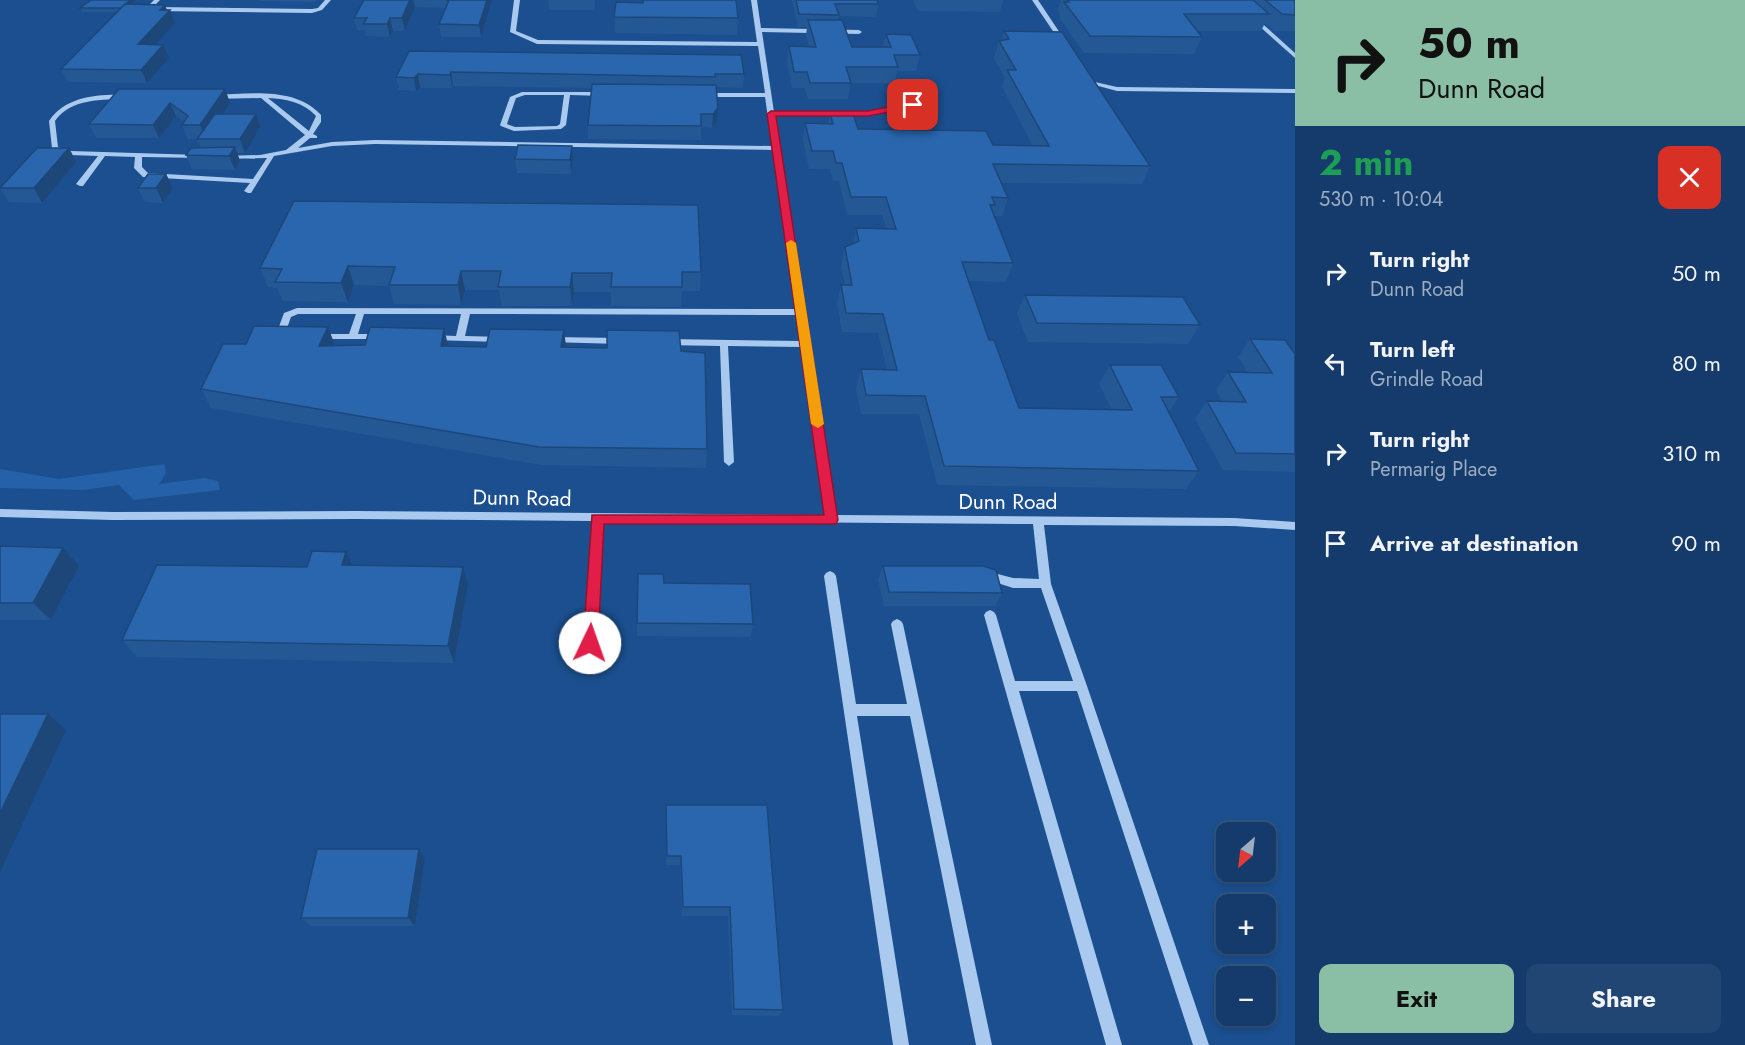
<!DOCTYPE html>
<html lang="en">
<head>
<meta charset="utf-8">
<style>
	body { margin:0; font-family:Jost,sans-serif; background:#214673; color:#f1f3f6; height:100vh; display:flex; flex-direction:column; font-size:22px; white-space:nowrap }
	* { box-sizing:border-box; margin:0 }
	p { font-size:20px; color:#9dadc1 }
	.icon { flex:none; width:33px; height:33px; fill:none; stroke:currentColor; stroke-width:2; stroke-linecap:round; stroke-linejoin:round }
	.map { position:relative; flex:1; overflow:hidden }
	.side { display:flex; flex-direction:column; background:#143b6b; width:450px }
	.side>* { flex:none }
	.banner { background:#8abfa5; color:#111; overflow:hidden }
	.needle { width:39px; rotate:208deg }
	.controls { position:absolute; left:1216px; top:822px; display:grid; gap:12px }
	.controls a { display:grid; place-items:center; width:60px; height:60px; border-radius:12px; background:#143b6b; box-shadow:0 3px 9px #0003,0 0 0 2px #33557e; font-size:30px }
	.pin { position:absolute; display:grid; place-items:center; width:51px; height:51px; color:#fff; margin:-26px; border-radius:12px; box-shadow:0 3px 9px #0006 }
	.me { position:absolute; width:66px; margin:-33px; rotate:3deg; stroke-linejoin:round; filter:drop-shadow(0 0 4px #0008) }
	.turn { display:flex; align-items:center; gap:21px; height:126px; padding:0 24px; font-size:27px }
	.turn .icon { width:78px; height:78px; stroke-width:2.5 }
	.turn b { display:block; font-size:42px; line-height:51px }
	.round { display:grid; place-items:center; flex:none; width:63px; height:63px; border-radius:12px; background:#214673 }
	.head { display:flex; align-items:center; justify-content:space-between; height:102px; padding:0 24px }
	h1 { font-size:36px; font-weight:700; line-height:45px; color:#1e9e55 }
	.cta { display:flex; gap:12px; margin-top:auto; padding:12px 24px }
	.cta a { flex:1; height:69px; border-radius:12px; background:#8abfa5; color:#111; font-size:24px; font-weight:700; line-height:69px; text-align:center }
	.cta a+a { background:#214673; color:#f1f3f6 }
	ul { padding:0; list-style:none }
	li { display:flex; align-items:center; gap:18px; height:90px; padding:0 24px }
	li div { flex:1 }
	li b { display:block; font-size:22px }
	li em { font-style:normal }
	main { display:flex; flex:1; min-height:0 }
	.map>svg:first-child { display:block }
</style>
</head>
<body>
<main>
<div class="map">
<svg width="1295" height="1045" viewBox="0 0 1295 1045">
	<rect width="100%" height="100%" fill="#1b4f8f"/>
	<path fill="#2461a8" d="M164,464l2,9 -7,11 46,-6 13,3 2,9 -86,10 -15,-15 -36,5 -83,-2v-19l59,10z"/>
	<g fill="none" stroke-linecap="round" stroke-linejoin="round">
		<g fill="#a9c9ee" fill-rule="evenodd">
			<path d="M154,0h6l-5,5v2l157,2 6,-1 7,-8h6l-9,10 -10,3 -159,-2 -3,-2 -1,-4z"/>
			<path d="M514,0h6l-4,31 22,9 219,2 -6,-42h6l4,28 98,2 3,2 -3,2 -97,-2 12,80h95l44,-9 3,2 -47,11h-94l61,399 398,3 61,4v8l-61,-4 -190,-1 7,59 36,102 122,359h-16l-116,-354h-58l103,354h-16l-122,-430 2,-3 4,-2 4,2 2,3 19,66h58l-32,-93h-28l-31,-10 -2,-3 2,-3 4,-1 27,7 26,1 -6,-55 -431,-3 -6,122 -2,4 -4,1 -4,-1 -2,-4 8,-122 -236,-2 -243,1 -113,-3v-8l113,3 243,-1 470,4 -24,-168 -74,-1 6,116 -5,4 -5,-4 -4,-116 -55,-1 -4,-3 4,-3 136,2 -4,-26 -327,-1 -5,22 38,1 1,2 -4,3 -69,-2v-4l3,-1 22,1 5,-22h-97l-6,20h22l4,3 -1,2h-66l-4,-3 1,-2h35l7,-20h-58l-7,3 -5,14 4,2v4h-6l-7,-5 7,-19 13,-5 499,1 -23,-159 -398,-6 -43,2 -58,10 -23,37h-3l-4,-2 6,-8 -107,-6 -9,-9 1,-11 -30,-1 -22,30h-3l-4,-2 22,-28 -28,-1 -18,-7 -3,-27c17,-25 49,-27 77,-26l3,2 -1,1c-26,3 -56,-1 -73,23l3,26 13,4 129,4 3,2 -1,1 -60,-1v10l6,6 105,6 14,-21 -43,1 -3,-2 1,-1 38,-1 26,-5 19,-15 -44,-37 -48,1 -3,-2 3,-2c35,-1 82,-9 108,20v7l-8,12 4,2v2h-7l-12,10 34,-6 43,-2 397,6 -7,-49h-62l-3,-2 3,-2h62l-7,-47 -221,-2 -27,-12zM268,98c19,1 35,4 48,18l-7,15z"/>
			<path d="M1032,0h6l28,42 -1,1h-4z"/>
			<path d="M1230,0h6l59,53v5z"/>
			<path d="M1085,76h4l6,6 22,5 178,2v4l-178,-2 -26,-7 -6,-6z"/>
			<path d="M522,92h81l3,2 -3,2 -33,-1 -4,30 -5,4 -47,2 -13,-5 -1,-1 10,-28zM525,95h39l-4,29 -3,2 -42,1 -8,-3 9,-26z"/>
			<path d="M551,337l69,1 4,3 -4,3 -72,-2 -1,-2z"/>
			<path d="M830,571l4,2 2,3 20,128h51l-16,-80 2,-3 4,-2 4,2 2,3 89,421h-16l-66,-329h-53l52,329h-16l-69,-469 2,-3z"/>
		</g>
	</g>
	<g fill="#245895">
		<path d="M136,0l-5,4 39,6 5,13 -20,22 14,13 -22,25 -79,-1 -7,-13 56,-57h-35l-2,-4z"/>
		<path d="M260,0h56l-1,2 -55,-1z"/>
		<path d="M364,0h128l-11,37h-40l-2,-13 6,-16 -30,-1 -10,24h-12l-3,6 -24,-1 -1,-6h-8l-3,-12z"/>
		<path d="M548,0h47l-1,10h-45z"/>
		<path d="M792,0h85l1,4 -2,13 -37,-1 -1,4 14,27h31l3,-13 34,21 -4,16h-19l-2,12h-45l-2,16h-40l-3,-11h-13l-5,-26 2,-16h20l-3,-11 1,-8h-9z"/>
		<path d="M913,0h90l-3,12 -82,-1z"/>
		<path d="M1061,0h234v31h-21l-9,-8 -4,8h-65l6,6 -8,17 -110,-1 -25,-35 1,-4 -2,-4z"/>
		<path d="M614,17l124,1 -1,17 -122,-2z"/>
		<path d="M1004,31l146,135 -8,18 -141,-1 7,15 -6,18h-8l19,47 -7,19 -38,-1 21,59 30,68 93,2 -13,-26 11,-19 69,32 -10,15 30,59 -13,18 -249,-4 -18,-71h-58l-5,-26 5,-19 26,1 -9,-37 -36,-1 -5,-29 4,-18h4l-4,-19 4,-19 8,-4 3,-15h30l-4,-13h-35l-8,-34h-6l-3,-12h-21l-6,-28 2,-18 23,1 2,-10 28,15 135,16 40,1 -31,-59 3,-9 -11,-20 5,-17 3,-1z"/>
		<path d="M409,51l335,23 -1,14 -27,-1 1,35 -5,6 -11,-1v13l-113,-1v-14l4,-37 -139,-2 -1,2h-32l-4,3 -17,-1 -3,-13z"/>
		<path d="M225,89l5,14 -7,11 37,13 -15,26h-8l3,8 -5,9 -43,-1 -6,-14 15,-7 -4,-9h-9l-6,-14 2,-3 -8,-6 -17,22h-63l-7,-14z"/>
		<path d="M69,148l7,14 -34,41 -33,-1 -9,-14z"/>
		<path d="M515,159l58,1 -2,14 -54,-1z"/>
		<path d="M166,174l7,14 -10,15 -18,-1 -7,-14z"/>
		<path d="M698,205l3,67 -1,19h-18l-1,16 -70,-1v-14h-37l-2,14h-70l-3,-16h-34l-4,15 -67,-1 -5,-18 -35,-1 -6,17 -65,-1 -6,-13 -9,-1 -8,-19z"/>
		<path d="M1025,295l175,30 -12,19 -160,-2 -11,-28z"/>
		<path d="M328,327l7,19 151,1 78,-17 2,17 115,4 26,98 -1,19 -164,-3 -331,-57 -10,-19 45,-45z"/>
		<path d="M1250,339l45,15v118l-72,-2 -28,-51 12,-18 16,1 -7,-12 12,-18h19l-9,-15z"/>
		<path d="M0,546l63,2 16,18 -28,54h-51z"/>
		<path d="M352,565l116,20 -14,78 -317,-6 -15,-17z"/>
		<path d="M883,566l119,27 -7,13h-111l-6,-27z"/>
		<path d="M664,583l89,41 -2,13 -114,-1v-13z"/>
		<path d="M666,805h101l16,205 -4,6 -47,-1 -4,-99h-46l-2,-51h-14z"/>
		<path d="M419,849l6,9 -10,68h-104l-10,-8z"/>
	</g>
	<g fill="#1d4779">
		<path d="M130,0h6l-12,12 -2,-4z"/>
		<path d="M410,0h3l2,7 -10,24 -3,-13z"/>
		<path d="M487,0h5l-11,37 -2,-12z"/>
		<path d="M165,5l3,8 2,-3 5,13 -31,34 -6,-13 22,-34z"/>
		<path d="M390,18l3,13 -3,6 -3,-13z"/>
		<path d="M163,45l6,13 -22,25 -6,-13z"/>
		<path d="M451,72l2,14 -1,2 -2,-13z"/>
		<path d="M418,74l2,14 -4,3 -2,-13z"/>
		<path d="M225,89l5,14 -24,36 -6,-14z"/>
		<path d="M170,103l6,13 -17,22 -6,-13z"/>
		<path d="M718,108l-1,14 -5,6 1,-14z"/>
		<path d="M256,114l4,13 -15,26 -5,-14z"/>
		<path d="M572,146l1,14 -2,14 -1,-14z"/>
		<path d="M235,147l5,14 -5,9 -6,-14z"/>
		<path d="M69,148l7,14 -34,41 -8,-15z"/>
		<path d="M166,174l7,14 -10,15 -7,-15z"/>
		<path d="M348,266l6,19 -6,17 -7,-19z"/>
		<path d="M461,271l4,19 -4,15 -3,-20z"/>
		<path d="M572,273l2,19 -2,14 -2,-19z"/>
		<path d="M328,327l7,19h-16z"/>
		<path d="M444,329l5,19 -8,-2z"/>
		<path d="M564,330l2,19 -5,-2z"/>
		<path d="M63,548l16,18 -28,54 -18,-17z"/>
		<path d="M346,552l8,18 -12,-5z"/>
		<path d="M463,567l5,18 -14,78 -6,-17z"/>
		<path d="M48,714l18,16 -66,142v-59z"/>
		<path d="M419,849l6,9 -10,68 -7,-8z"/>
	</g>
	<g fill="#2a66ad" stroke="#1d4779" stroke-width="1.5">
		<path d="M91,0h39l-8,8h-42z"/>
		<path d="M364,0h46l-8,18h-12l-3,6h-24l4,-6h-13z"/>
		<path d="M446,0h41l-8,25 -40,-1 10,-24z"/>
		<path d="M643,0h93l2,18 -124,-1 2,-15 27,1z"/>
		<path d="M796,0h81l1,4h-43l4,11 -40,-1z"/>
		<path d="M1067,0h186l16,14h-85l18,23 -112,-1 -26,-34h5z"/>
		<path d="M1265,0h30v15l-13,-1z"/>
		<path d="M125,4l40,1 -5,5h10l-32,34 25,1 -22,25 -80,-1z"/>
		<path d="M808,20h34l10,27h39l-5,-13 25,1 9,20h-26l4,12h-52l5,16h-41l-3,-11h-13l-5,-26 27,1z"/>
		<path d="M1004,31l58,1 88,134 -157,-2 15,34 -16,-1 3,8h-5l23,58 -51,-1 27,78h5l25,68 113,2 -22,-45h51l18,32h-18l38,74 -255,-5 -19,-70 -59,-1 -5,-26 36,1 -14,-56 -37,-1 -5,-28h11l-7,-38 14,-6 -3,-13 40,1 -10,-32h-35l-9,-34h-6l-3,-12h-21l-7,-28 28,1 -3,-10h23l5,15 128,2 7,14 56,1 -42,-76h9l-17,-29 10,-2z"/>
		<path d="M409,51l332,4 3,19h-29v3l-264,-5 -1,3 -32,-1 -4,4 -18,-1z"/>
		<path d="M592,84l124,1 2,23 -5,6h-12v12l-113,-1z"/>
		<path d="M119,89h106l-25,36h-18l6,-9 -18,-13 -17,22 -64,-1z"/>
		<path d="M215,114h41l-16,25h-43z"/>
		<path d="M518,145l54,1 -2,14 -55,-1z"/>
		<path d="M235,147l-6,9 -43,-1 5,-7z"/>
		<path d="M37,148h32l-35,40h-34z"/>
		<path d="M148,174h18l-10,14h-18z"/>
		<path d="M294,201l404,4 3,67h-19v15h-71l1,-14h-40l-2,14h-72l3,-16h-40l-3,14h-69l6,-18 -47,-1 -7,17 -66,-1 7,-13 -22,-1z"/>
		<path d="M1025,295l158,2 17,28 -163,-2z"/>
		<path d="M254,326l74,1 -9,19 46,-1 5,-18 74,2 -3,17 45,1 4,-18 74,1 -3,17 46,1v-18l72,1 2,20 24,2 2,96 -168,-2 -338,-58 22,-45h23z"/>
		<path d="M1250,339l35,1 10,14v100l-59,-1 -29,-52 39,1 -18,-30 44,1z"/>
		<path d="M0,546l63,2 -30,55h-33z"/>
		<path d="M312,551l34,1 -4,13 121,2 -15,79 -326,-6 35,-75 150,2z"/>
		<path d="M883,566h100l13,4 6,23 -113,-1z"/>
		<path d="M638,574h25l1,9 86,1 3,40 -116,-1z"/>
		<path d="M0,714h48l-48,99z"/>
		<path d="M666,805h101l16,205 -49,-1 -4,-102h-47l-2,-51h-14z"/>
		<path d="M317,849h102l-11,69h-107z"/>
	</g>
	<path fill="#e11d48" stroke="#92132f" stroke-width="1.5" d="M913,102l4,3 -1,2 -48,9h-92l62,404 -2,4h-232l-6,119 -2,5 -6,2 -5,-2 -2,-5 9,-128h232l-57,-401 4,-3h97z"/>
	<path fill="#f59e0b" d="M791,240l5,3 28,181 -6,4 -7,-4 -25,-181z"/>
	<g text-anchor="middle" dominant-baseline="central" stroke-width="6" stroke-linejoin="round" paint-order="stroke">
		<g font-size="21" fill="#fff" stroke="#1b4f8f">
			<text transform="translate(522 498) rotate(1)">Dunn Road</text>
			<text x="1008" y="502">Dunn Road</text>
		</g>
	</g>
</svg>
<div class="controls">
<a><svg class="needle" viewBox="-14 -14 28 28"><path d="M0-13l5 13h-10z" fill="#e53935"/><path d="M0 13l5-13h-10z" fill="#9dadc1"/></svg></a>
<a>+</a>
<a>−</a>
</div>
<div class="pin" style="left:913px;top:105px;background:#d93025"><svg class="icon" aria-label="arrive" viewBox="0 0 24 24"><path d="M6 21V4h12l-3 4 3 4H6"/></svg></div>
<svg class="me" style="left:590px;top:643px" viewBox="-20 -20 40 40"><circle r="19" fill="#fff"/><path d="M0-13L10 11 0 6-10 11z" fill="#e11d48"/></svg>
</div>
<section class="side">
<div class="banner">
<div class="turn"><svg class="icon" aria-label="right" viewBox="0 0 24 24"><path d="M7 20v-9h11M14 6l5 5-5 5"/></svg><div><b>50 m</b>Dunn Road</div></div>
</div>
<div class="head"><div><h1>2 min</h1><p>530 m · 10:04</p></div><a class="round" style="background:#d93025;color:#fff"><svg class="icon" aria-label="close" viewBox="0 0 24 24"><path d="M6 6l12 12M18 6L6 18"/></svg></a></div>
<ul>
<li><svg class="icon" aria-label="right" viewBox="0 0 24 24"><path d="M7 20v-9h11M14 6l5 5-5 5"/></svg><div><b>Turn right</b><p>Dunn Road</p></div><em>50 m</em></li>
<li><svg class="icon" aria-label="left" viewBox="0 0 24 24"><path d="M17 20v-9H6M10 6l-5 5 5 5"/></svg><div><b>Turn left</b><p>Grindle Road</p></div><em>80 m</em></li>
<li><svg class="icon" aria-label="right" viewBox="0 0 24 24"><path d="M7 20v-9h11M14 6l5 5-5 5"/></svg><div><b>Turn right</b><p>Permarig Place</p></div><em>310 m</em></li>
<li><svg class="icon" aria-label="arrive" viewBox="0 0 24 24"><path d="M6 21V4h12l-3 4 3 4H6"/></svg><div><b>Arrive at destination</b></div><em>90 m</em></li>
</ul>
<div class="cta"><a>Exit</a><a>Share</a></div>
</section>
</main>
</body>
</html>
